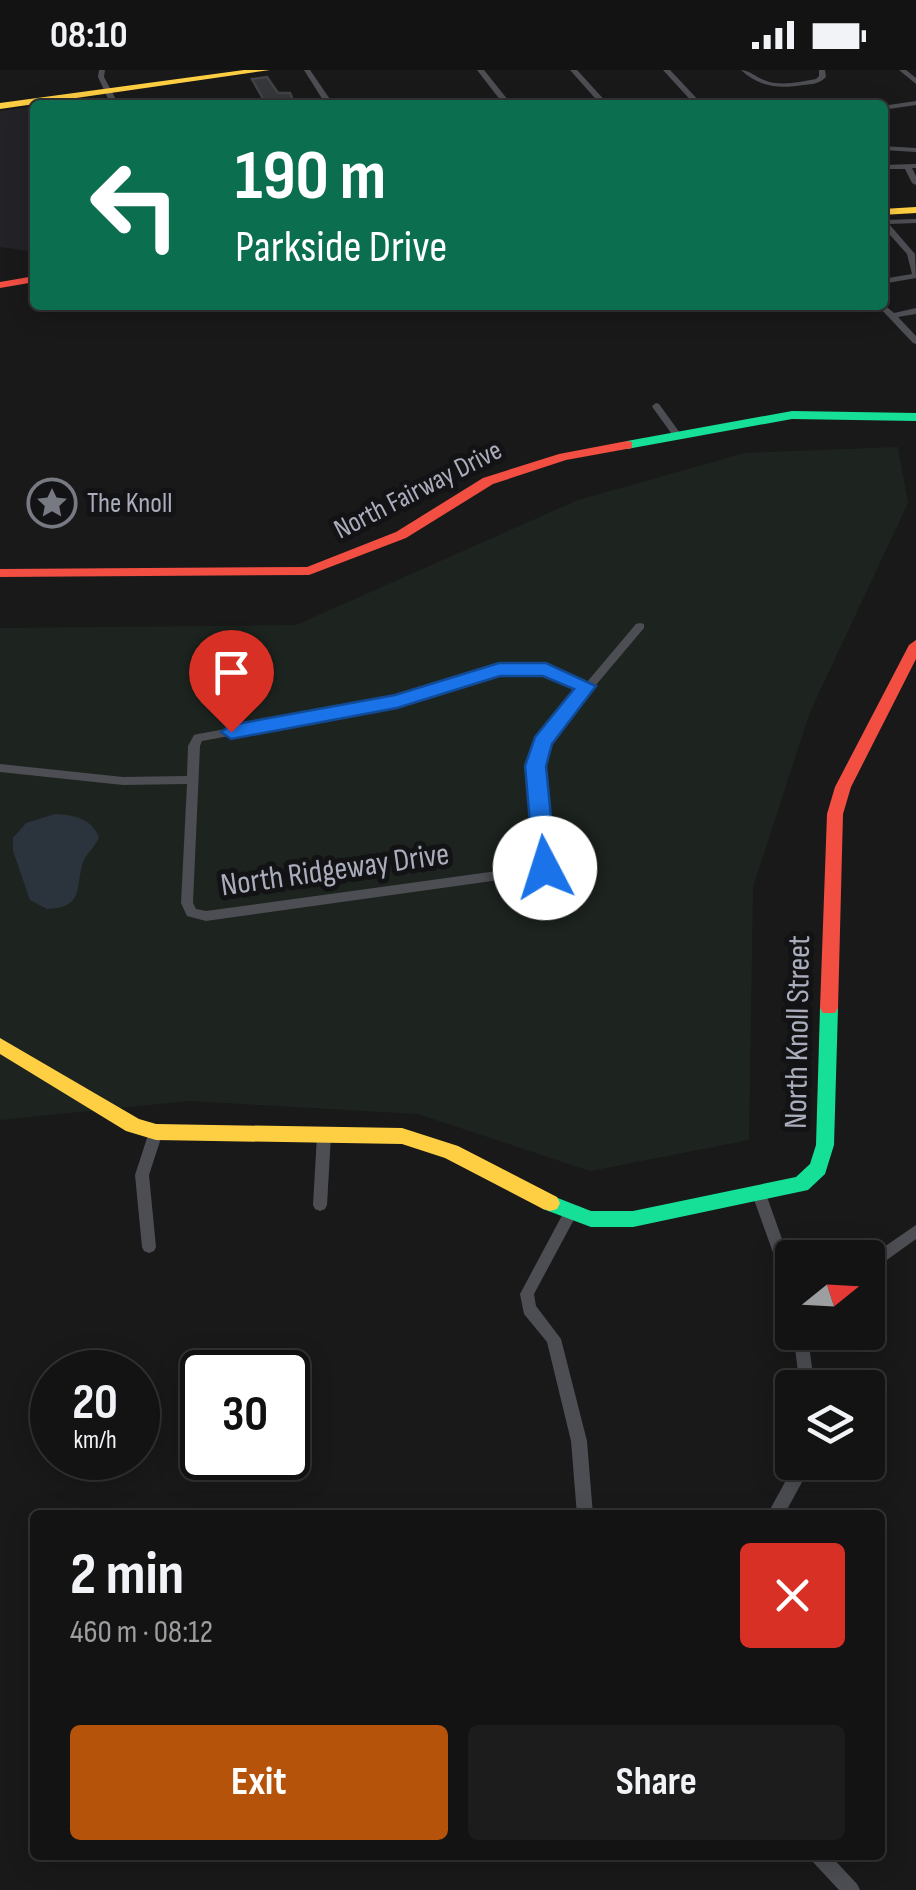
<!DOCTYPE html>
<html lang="en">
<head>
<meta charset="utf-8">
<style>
	body { margin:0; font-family:"Sofia Sans Condensed",sans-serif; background:#1c1c1d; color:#f1f3f6; height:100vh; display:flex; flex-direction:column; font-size:38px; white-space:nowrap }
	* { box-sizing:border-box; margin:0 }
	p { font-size:32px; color:#9d9ea0 }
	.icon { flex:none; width:55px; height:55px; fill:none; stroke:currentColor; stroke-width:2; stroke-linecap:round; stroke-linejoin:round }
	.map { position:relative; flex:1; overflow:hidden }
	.side { position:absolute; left:30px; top:1440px; width:855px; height:350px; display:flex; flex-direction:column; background:#131314; border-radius:10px; box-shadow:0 5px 25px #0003,0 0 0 2px #323234 }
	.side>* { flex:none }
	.banner { position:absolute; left:30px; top:30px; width:858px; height:210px; border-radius:10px; box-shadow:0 5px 25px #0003,0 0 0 2px #323234; background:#0b6e4f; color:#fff; overflow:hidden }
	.needle { width:65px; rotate:72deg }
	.tools { position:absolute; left:775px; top:1170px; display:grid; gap:20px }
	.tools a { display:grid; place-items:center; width:110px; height:110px; border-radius:10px; background:#131314; box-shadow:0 5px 25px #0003,0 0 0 2px #323234; font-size:50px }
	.speed { position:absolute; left:30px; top:1280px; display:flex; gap:20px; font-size:50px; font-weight:700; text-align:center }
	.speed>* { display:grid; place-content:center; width:130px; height:130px; border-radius:50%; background:#131314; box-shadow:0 5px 25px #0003,0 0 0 2px #323234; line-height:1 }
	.speed small { font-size:25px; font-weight:400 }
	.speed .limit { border:5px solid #111; border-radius:15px; background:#fff; color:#111 }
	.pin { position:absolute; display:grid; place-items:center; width:85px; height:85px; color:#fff; margin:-102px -42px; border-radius:50% 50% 50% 0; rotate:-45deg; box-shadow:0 0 10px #0007 }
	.pin .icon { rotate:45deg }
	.me { position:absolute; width:110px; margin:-55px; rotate:355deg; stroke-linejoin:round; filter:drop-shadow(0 0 8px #0008) }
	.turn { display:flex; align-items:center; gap:35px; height:210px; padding:0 40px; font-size:45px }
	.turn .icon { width:130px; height:130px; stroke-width:2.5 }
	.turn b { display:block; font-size:70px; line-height:85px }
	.round { display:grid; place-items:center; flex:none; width:105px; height:105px; border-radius:10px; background:#1c1c1d }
	.headline { display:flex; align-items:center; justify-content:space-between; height:170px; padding:0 40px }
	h1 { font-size:60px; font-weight:700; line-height:75px }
	.action { display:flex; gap:20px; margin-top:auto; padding:20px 40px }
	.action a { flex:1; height:115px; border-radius:10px; background:#b45309; color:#fff; font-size:40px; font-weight:700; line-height:115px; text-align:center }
	.action a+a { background:#1c1c1d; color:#f1f3f6 }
	.status { display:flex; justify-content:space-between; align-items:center; height:70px; padding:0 50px; background:#131314; direction:ltr }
	.status svg { height:28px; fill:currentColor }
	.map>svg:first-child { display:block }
</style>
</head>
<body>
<div class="status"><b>08:10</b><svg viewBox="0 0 49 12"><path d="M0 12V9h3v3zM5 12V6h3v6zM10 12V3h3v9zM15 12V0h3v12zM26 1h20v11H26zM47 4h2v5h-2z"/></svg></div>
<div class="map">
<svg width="916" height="1820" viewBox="0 0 916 1820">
	<rect width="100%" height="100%" fill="#19191a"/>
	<path fill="#232327" d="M35,36v146l-35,-5v-136z"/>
	<path fill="#1d241f" d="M898,377l10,56 -98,209 -57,175 -4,253 -159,31 -172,-57 -230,-13 -188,19v-492l296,-3 282,-125 167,-47z"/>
	<path fill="#2b333d" d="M55,744c19,1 36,4 44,23 -4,11 -14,17 -17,28 -6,25 0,43 -35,44l-17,-9 -17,-49v-13l13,-15z"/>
	<path fill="#36373a" stroke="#424346" stroke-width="2.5" d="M267,7l11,16h12l5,12 -29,-1 -14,-25z"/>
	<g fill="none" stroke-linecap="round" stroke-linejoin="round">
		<g fill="#4d4e53" fill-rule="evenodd">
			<path d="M99,0h6l-1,7 15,28h-8l-13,-28z"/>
			<path d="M304,0h6l24,35h-8z"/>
			<path d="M477,0h7l28,35h-8z"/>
			<path d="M570,0h7l32,35h-8z"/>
			<path d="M663,0h7l33,35h-8z"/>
			<path d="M741,0c10,1 13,6 23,10 16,7 35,2 52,-1l3,-3v-6h6l1,7c-7,7 -13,7 -23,8 -24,4 -44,2 -62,-15z"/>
			<path d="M899,0h7l10,8v6z"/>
			<path d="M916,31v4l-34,5v-4z"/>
			<path d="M882,76l34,2v4l-34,-2z"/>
			<path d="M916,94v4h-4l4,8v9l-4,-2 -7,-14h-23v-4z"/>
			<path d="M916,149v4l-27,1 26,30 1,24 -34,6v-5l30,-5 -5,-20 -25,-28v-6z"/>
			<path d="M882,233l12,10 22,-5v6l-18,3 18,19v8l-3,-1 -34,-36 -1,-2h4z"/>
			<path d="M656,333l3,1 21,29v4h-6l-21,-29 -1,-2z"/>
			<path d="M640,553l4,1v4l-97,115 -5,23 16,142 -6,5 -6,-5 -4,-34 -336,47 -19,-5 -6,-13 6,-119 -64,1 -123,-13v-8l123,13 64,-1 1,-30 6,-11 4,-1 198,-36 103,-32 47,1 41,15 49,-58zM499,602l46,1 37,15 -44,51 -8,27 11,99 -335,46 -10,-2 -3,-6 7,-157 2,-5 195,-36z"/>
			<path d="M156,1056l5,2 2,4 -14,43 7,72 -2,4 -5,2 -5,-2 -2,-4 -7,-72 14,-43 2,-4z"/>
			<path d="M324,1059l5,2 2,4 -4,70 -2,4 -5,2 -5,-2 -2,-4 4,-70 2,-4z"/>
			<path d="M759,1118l5,2 2,4 26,73v25l-5,-1 -2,-5 -33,-92 2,-4z"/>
			<path d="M571,1136l5,2 2,4 -44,82 2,12 25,33 26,102 6,74h-16l-6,-74 -24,-99 -23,-28 -4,-20 46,-86z"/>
			<path d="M916,1155v14l-43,31 -5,2v-14z"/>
			<path d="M793,1262h14l8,56h-15z"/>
			<path d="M796,1392h17l-29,53h-17z"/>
			<path d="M809,1785h21l27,29 3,6h-21l-27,-29z"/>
		</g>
		<g fill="#16e098" fill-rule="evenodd">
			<path d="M792,341l124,2v8l-124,-2 -165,30 -6,-4 6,-4z"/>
			<path d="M829,931l6,2 3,5 -4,137 -9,29 -17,16 -175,37h-42l-48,-18 -3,-6 3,-6 7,-2 41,16h42l163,-34 14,-13 6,-19 4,-137 3,-5z"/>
		</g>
		<g fill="#ffcf43" fill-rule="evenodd">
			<path d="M244,0h26l-270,39v-6z"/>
			<path d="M916,137v6l-34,2v-6z"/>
			<path d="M0,968l139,81 17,5 246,4 56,18 99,51 3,6 -3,6 -7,2 -7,-2 -98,-51 -43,-14 -246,-4 -30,-9 -126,-77z"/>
		</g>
		<g fill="#f24e42" fill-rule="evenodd">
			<path d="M35,206v6l-35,6v-6z"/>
			<path d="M627,371l5,1v6l-66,12 -73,24 -87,54 -97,37 -309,2v-8l307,-2 89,-35 87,-54 76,-24z"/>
			<path d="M916,570v19l-65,128 -8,27 -5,194 -3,5h-12l-3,-5 7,-194 8,-27 74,-142z"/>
		</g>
	</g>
	<path fill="#1a73e8" stroke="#114b97" stroke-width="2.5" d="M499,593h47l50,23 -44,58 -6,22 10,102 -11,8 -11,-8 -9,-102 10,-29 39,-48 -31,-13h-43l-103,32 -166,31 -10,-7 10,-7 164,-30z"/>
	<defs>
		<g id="sight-ring" transform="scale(2.5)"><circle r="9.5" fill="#131316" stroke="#777983" stroke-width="1.5"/><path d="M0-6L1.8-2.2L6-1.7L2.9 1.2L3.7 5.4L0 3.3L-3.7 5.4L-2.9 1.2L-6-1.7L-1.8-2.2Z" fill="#777983"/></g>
	</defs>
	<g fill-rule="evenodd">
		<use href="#sight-ring" x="52" y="433"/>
	</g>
	<g text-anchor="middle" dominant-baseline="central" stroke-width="10" stroke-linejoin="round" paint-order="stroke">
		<g font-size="28" fill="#aaadbb" stroke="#131316">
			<text transform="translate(418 420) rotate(-27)">North Fairway Drive</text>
		</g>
		<g font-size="28" fill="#aaadbb" stroke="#131316" text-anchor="start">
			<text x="87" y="433">The Knoll</text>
		</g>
		<g font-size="32" fill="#aaadbb" stroke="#131316">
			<text transform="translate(335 800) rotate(-8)">North Ridgeway Drive</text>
			<text transform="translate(798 962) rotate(-89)">North Knoll Street</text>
		</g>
	</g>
</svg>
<div class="tools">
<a><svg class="needle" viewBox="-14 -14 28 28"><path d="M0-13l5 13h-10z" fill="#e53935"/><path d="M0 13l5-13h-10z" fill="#9d9ea0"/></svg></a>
<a><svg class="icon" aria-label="layers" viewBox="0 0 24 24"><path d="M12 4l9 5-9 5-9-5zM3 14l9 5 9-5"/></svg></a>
</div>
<div class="speed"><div>20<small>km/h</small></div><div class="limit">30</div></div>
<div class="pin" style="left:231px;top:662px;background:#d93025"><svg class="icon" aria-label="arrive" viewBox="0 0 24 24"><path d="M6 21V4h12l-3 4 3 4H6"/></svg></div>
<svg class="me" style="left:545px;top:798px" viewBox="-20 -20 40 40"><circle r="19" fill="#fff"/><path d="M0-13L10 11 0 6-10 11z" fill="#1a73e8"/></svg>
<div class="banner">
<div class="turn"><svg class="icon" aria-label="left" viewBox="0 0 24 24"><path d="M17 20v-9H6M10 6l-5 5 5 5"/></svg><div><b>190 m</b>Parkside Drive</div></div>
</div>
<section class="side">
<div class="headline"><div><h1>2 min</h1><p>460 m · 08:12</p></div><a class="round" style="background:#d93025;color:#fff"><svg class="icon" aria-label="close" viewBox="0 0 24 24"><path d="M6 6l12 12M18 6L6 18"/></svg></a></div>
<div class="action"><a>Exit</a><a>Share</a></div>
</section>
</div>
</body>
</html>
